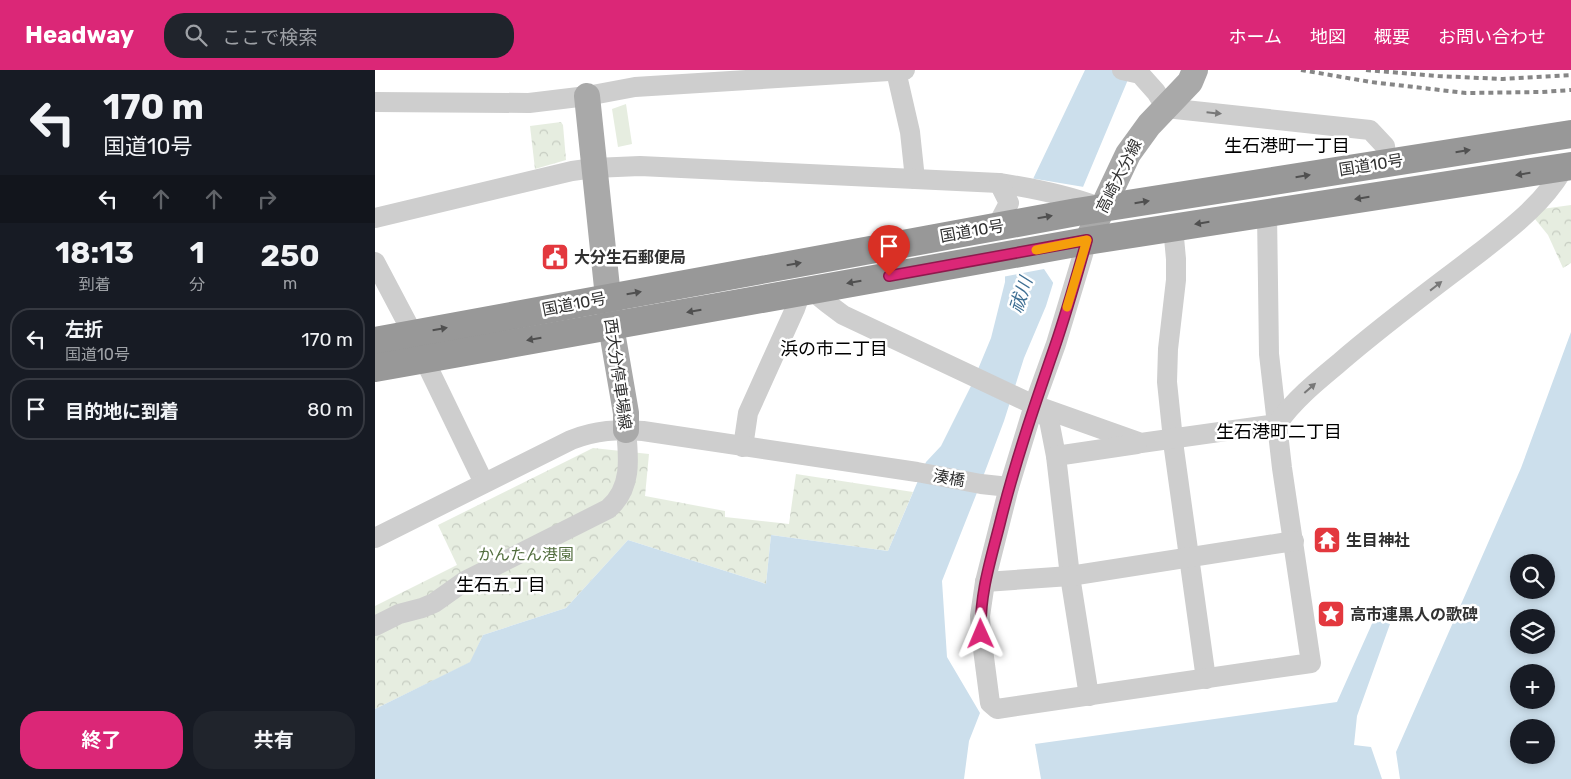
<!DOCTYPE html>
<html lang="ja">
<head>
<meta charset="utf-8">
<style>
	body { margin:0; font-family:Rubik,"Noto Sans JP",sans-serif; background:#20242c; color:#f1f3f6; height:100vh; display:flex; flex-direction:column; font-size:19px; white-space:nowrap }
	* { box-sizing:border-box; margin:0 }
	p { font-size:16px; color:#9ea1a6 }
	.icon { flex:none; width:28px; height:28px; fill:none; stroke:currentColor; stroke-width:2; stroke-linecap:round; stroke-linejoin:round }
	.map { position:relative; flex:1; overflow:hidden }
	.sheet { display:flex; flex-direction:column; background:#171b24; width:375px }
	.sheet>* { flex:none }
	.hud { background:#171b24; color:#f1f3f6; overflow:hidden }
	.fabs { position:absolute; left:1135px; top:484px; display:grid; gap:10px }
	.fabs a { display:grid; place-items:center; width:45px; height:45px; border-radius:50%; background:#171b24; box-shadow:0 2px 8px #0003; font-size:25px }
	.pin { position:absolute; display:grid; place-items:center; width:42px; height:42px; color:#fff; margin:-51px -21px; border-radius:50% 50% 50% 0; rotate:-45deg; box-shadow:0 0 5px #0007 }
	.pin .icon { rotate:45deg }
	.me { position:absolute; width:55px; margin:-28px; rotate:359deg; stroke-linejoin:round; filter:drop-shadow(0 0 4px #0008) }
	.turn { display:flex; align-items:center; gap:18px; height:105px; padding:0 20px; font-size:22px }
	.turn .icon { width:65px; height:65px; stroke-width:2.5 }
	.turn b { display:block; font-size:35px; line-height:42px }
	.lanes { display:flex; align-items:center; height:48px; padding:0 20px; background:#0003; justify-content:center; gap:25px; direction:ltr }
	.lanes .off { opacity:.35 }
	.eta { display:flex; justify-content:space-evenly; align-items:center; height:85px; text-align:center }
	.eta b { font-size:30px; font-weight:700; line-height:35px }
	.button { display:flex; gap:10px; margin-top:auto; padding:10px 20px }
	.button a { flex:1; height:58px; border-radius:20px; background:#db2777; color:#fff; font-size:20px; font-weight:700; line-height:58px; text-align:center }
	.button a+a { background:#20242c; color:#f1f3f6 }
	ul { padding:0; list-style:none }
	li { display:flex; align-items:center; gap:15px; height:62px; margin:0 10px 8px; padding:0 10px; border:2px solid #363941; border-radius:20px }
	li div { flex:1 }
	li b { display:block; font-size:19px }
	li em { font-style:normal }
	header { display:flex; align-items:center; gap:30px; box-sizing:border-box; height:70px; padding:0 25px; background:#db2777; color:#fff }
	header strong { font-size:24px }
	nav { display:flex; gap:28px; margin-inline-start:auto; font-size:18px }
	.search { width:350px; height:45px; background:#20242c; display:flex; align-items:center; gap:12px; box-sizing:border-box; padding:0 18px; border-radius:20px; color:#9ea1a6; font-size:19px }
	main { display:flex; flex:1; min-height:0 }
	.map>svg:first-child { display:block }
</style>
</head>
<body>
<header>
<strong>Headway</strong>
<div class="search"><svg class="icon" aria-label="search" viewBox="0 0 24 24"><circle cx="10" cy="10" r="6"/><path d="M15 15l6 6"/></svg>ここで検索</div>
<nav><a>ホーム</a><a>地図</a><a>概要</a><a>お問い合わせ</a></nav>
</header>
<main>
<section class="sheet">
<div class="hud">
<div class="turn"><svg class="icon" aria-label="left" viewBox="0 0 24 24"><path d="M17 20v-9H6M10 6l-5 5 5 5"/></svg><div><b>170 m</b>国道10号</div></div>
<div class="lanes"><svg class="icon" aria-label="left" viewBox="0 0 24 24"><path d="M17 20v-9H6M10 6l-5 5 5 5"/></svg><svg class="icon off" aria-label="ahead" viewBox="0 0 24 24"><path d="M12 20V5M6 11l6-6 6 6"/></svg><svg class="icon off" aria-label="ahead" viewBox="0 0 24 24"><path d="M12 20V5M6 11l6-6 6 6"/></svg><svg class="icon off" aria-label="right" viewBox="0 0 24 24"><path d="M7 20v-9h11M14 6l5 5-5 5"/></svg></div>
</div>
<div class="eta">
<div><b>18:13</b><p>到着</p></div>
<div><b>1</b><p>分</p></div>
<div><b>250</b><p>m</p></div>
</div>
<ul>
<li><svg class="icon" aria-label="left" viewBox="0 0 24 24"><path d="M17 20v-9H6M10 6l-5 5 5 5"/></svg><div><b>左折</b><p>国道10号</p></div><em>170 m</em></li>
<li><svg class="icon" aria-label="arrive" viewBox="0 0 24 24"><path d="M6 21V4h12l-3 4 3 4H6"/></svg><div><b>目的地に到着</b></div><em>80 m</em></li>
</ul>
<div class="button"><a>終了</a><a>共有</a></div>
</section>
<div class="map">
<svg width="1196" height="709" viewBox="0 0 1196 709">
	<defs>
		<pattern id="park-crowns" width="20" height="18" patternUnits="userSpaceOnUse" patternTransform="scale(1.25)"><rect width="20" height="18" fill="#e6ede0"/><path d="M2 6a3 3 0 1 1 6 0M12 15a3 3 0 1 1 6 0" fill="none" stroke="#c6ccc1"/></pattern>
	</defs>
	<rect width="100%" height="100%" fill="#fff"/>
	<g fill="url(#park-crowns)">
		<path d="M186,52l2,3 3,35 -31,9 -5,-43z"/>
		<path d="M1196,135v58l-8,5 -15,-33 -13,-16 7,-10z"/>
		<path d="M218,378l56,6 -4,42 80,15v6l64,7 7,-50 117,18 -25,59 -117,-16 -5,49 -138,-44 -62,68 -83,27 -12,27 -96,47v-103l82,-41 -19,-40z"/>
	</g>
	<path fill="#e6ede0" d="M251,34l6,40 -14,3 -6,-38z"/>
	<g fill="#ccdfec" fill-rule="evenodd">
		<path d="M710,0h47l-49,117 -37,119 -22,52 -20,63 -26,69 -36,91 5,76 33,56 -11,28 -5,38h-589v-70l95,-47 13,-27 83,-27 62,-68 138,44 5,-49 117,16 38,-89 15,-16 30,-60 20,-48 14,-56v-7l28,-96z"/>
		<path d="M1196,262v447h-171l-4,-27 125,-284zM1171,492v28h-27v-28zM1144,548h27v27h-27zM1144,602h27v28h-27zM1144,658h27v27h-27z"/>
		<path d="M1000,547l15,7 -33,92 -3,29 17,2 11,32h-341l-6,-35 302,-42z"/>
	</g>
	<path fill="#fff" d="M655,108l54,9 -30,97 -10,-15 -42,8z"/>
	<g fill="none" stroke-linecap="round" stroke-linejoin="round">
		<g stroke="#cecece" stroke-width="20">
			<path d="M747,0l18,4 16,18 10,16 204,22 15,16 2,17"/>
			<path d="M521,1l14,61 5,47"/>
			<path d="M0,32l154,1 58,-7 48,-9 270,-17"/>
			<path d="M0,148l197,-47 22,-3 46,-2 359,17c33,5 68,12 100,24"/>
			<path d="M622,156l12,-23 -10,-20"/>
			<path d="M798,157l3,32v21l-8,69 -1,33 7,67 32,230"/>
			<path d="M712,171l-31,103 -22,61 -25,82 -24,95 -5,34 1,18 9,69 7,6 314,-46 -29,-195 -13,-114 -2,-141"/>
			<path d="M0,192l38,72"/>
			<path d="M436,220l16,13 16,12 191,90 107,38 136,-19c17,-24 39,-42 62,-61 45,-39 93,-74 140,-110 33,-26 64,-49 85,-85"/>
			<path d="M49,289l60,124"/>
			<path d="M659,335l15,15 7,36 14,120 19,120"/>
			<path d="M368,377l5,-34 47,-104 6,-17"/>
			<path d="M681,386l81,-12"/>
			<path d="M0,468l196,-98c25,-10 47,-11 72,-9l274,41 64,12 28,3"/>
			<path d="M610,512l85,-6 224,-35"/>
			<path d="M0,556l24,-12 23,-6 12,-5 31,-22 143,-72c24,-20 21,-50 18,-79"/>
		</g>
		<g stroke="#a9a9a9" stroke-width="26">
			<path d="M212,26l24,230 15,87v17"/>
			<path d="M712,171l41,-87 21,-29 41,-43 5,-12"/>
		</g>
		<g stroke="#989898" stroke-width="28">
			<path d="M0,271l702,-129 494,-78"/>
			<path d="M0,298l712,-127 484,-75"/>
		</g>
		<g stroke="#868686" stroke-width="4" stroke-dasharray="5 4" stroke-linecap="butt">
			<path d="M926,0l70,12 95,11 76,-1 29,-2"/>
			<path d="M991,0l72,6 65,3 68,-4"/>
		</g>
	</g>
	<defs><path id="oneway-solid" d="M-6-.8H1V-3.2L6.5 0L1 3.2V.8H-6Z" transform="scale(1.25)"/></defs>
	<g fill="#787878">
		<use href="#oneway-solid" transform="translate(839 43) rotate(6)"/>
		<use href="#oneway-solid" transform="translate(1061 216) rotate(-38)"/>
		<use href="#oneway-solid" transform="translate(935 318) rotate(-41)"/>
	</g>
	<g fill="#505050">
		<use href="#oneway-solid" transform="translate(1088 81) rotate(-9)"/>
		<use href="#oneway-solid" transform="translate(1148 104) rotate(171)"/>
		<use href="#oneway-solid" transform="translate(928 106) rotate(-9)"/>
		<use href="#oneway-solid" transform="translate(987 128) rotate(171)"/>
		<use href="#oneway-solid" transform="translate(767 132) rotate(-9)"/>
		<use href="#oneway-solid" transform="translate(670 147) rotate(-10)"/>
		<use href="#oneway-solid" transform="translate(827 153) rotate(171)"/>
		<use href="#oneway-solid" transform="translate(419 194) rotate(-10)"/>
		<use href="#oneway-solid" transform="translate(479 212) rotate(170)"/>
		<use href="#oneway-solid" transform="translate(259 223) rotate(-10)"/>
		<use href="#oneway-solid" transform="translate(319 241) rotate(170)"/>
		<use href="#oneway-solid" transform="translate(65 259) rotate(-10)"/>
		<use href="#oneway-solid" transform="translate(159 269) rotate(170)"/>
	</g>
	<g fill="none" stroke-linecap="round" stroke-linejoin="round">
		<g stroke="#8e194d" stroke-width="12">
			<path id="route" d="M514,206l198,-36c-10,35 -20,71 -32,106 -20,58 -40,116 -55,177 -9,36 -21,72 -19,111"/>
		</g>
		<use href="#route" stroke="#db2777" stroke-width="9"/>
		<path stroke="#f59e0b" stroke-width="9" d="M661,180l51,-10 -20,67"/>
	</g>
	<defs>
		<g id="civic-square" transform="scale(1.4375)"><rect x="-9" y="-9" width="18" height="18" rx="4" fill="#e3383e" stroke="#fff"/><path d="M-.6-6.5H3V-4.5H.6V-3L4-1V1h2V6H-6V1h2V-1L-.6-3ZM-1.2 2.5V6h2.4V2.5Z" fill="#fff"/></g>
		<g id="temple-square" transform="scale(1.4375)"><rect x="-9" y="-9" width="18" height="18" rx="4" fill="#e3383e" stroke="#fff"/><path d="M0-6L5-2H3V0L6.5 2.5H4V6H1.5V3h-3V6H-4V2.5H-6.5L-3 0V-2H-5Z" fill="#fff"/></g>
		<g id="sight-square" transform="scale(1.4375)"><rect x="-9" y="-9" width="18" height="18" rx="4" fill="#e3383e" stroke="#fff"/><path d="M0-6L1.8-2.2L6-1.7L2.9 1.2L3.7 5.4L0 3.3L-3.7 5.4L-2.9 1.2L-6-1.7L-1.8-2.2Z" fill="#fff"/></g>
	</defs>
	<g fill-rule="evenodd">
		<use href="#civic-square" x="180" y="187"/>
		<use href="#temple-square" x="952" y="470"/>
		<use href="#sight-square" x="956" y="544"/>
	</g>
	<g text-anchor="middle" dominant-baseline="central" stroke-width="5" stroke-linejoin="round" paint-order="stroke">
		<g font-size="16" fill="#313131" stroke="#fff">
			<text transform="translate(996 95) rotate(-9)">国道10号</text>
			<text transform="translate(744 106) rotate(-63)">高崎大分線</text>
			<text transform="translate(597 161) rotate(-10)">国道10号</text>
			<text transform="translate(199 234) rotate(-11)">国道10号</text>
			<text transform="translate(243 304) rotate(82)">西大分停車場線</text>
			<text transform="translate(574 408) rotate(10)">湊橋</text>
		</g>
		<g font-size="16" font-weight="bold" fill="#313131" stroke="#fff" text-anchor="start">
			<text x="199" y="187">大分生石郵便局</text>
			<text x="971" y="470">生目神社</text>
			<text x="975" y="544">高市連黒人の歌碑</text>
		</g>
		<g font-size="16" fill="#526d3e" stroke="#fff">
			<text x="151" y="484">かんたん港園</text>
		</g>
		<g font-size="18" fill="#000" stroke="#fff">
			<text x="912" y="76">生石港町一丁目</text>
			<text x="459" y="279">浜の市二丁目</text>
			<text x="904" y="362">生石港町二丁目</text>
			<text x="126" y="515">生石五丁目</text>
		</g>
		<g font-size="18" font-style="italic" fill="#3f6f93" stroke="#fff">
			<text transform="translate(646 225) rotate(-72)">祓川</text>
		</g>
	</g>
</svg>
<div class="fabs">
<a><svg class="icon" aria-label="search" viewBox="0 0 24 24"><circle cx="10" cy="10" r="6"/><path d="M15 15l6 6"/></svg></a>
<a><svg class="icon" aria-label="layers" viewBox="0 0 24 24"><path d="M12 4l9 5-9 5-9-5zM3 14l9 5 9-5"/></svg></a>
<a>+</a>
<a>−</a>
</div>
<div class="pin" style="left:514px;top:206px;background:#d93025"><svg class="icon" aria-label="arrive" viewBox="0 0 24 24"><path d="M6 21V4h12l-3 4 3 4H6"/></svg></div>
<svg class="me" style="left:606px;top:564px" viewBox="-20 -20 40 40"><path d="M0-17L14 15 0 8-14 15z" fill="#db2777" stroke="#fff" stroke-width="4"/></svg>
</div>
</main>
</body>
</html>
